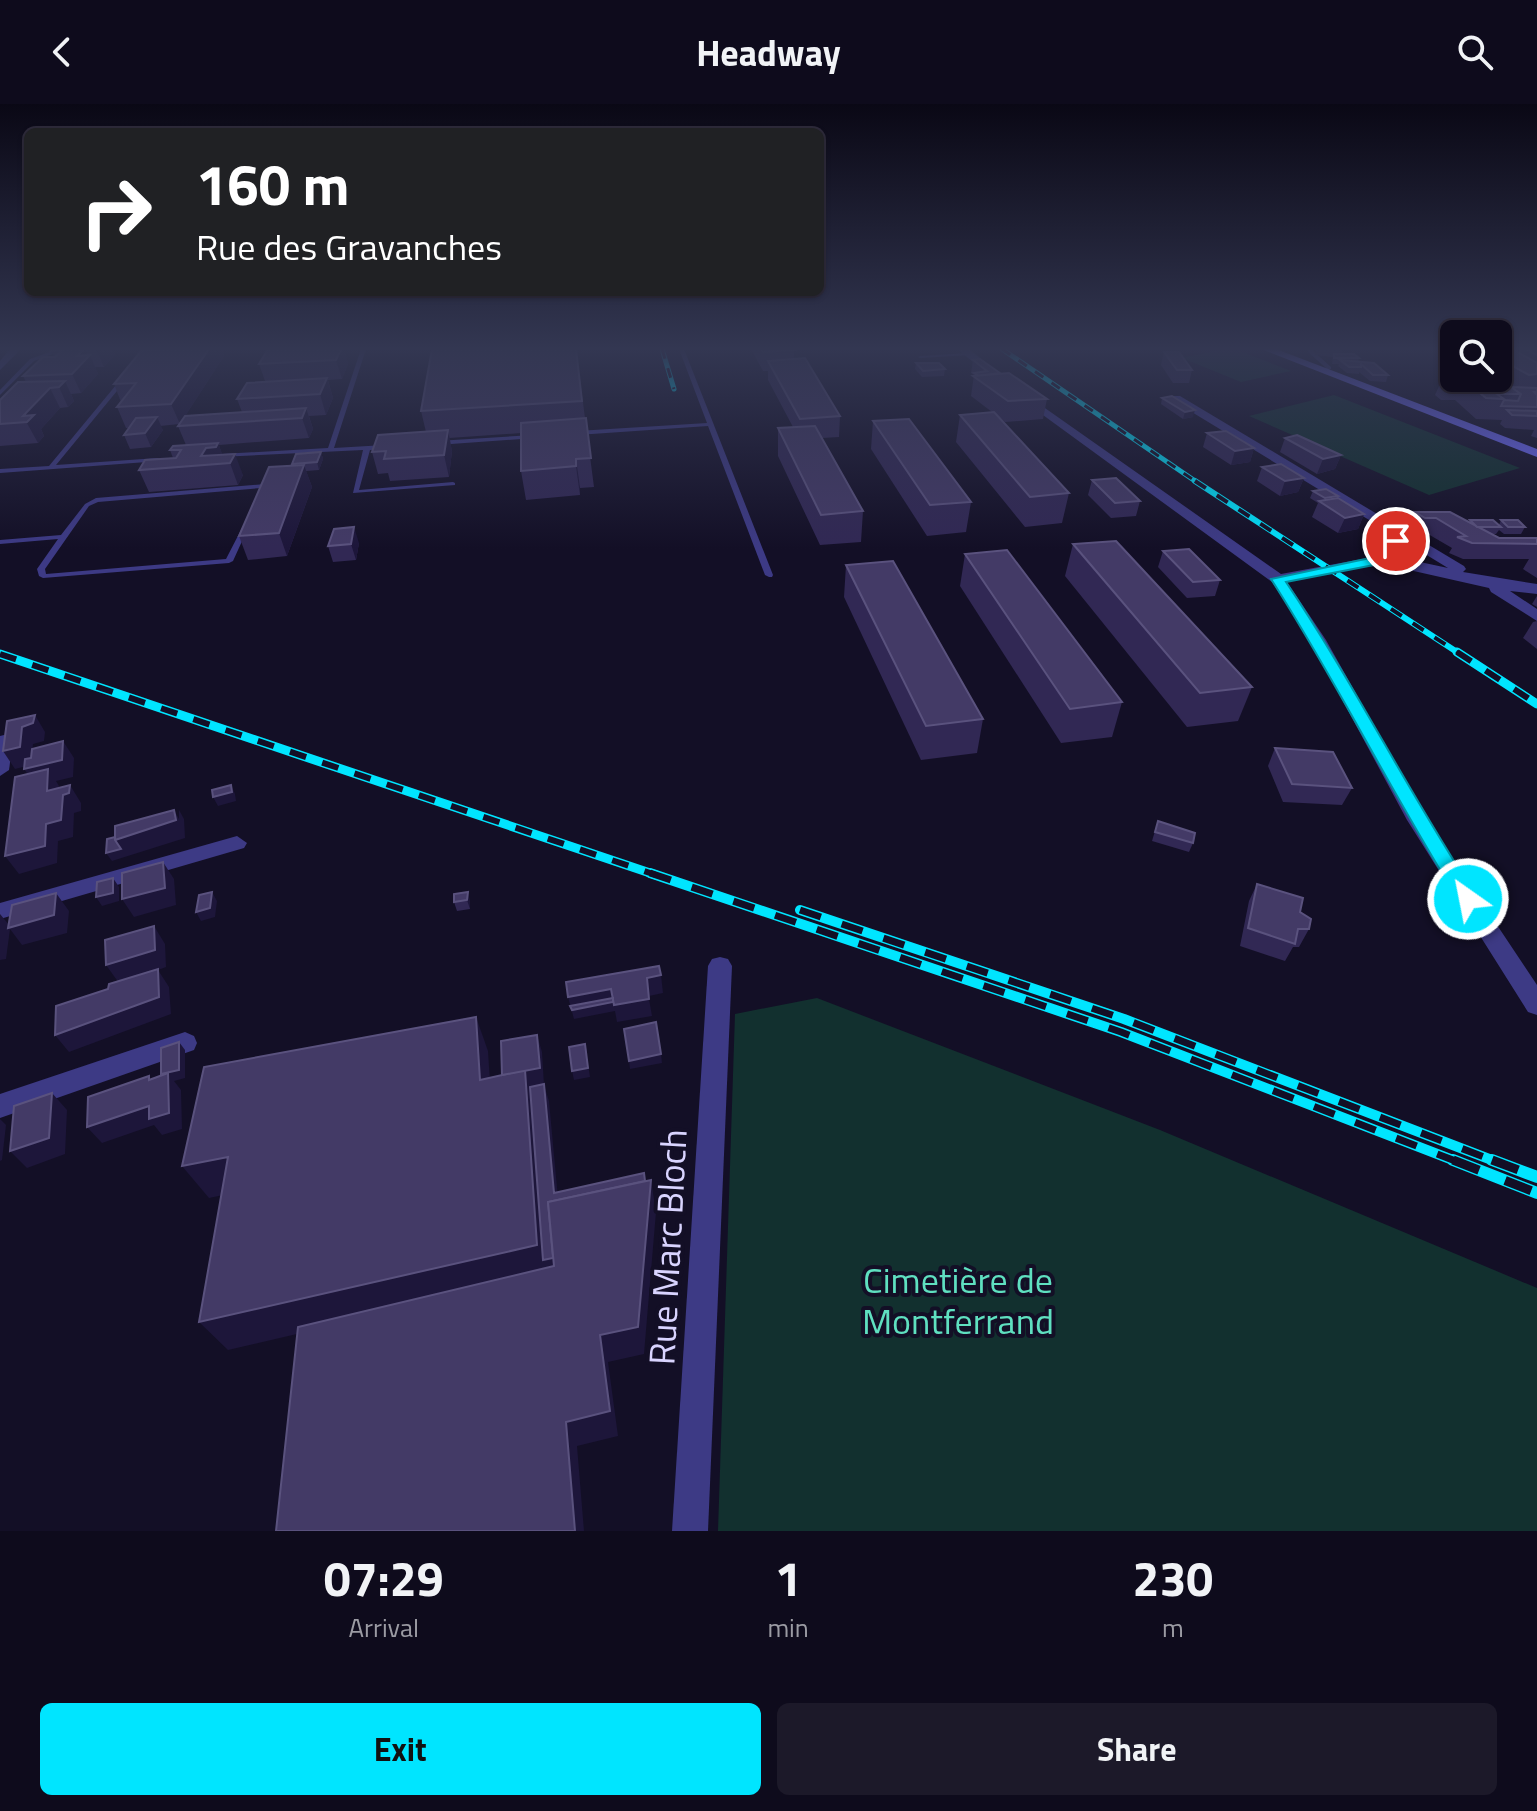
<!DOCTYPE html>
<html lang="en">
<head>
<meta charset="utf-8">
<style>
	body { margin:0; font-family:"Titillium Web",sans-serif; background:#1c1929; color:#f1f3f6; height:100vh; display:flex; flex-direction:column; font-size:30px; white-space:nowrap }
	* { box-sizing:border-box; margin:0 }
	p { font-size:26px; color:#9b9ba3 }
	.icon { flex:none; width:44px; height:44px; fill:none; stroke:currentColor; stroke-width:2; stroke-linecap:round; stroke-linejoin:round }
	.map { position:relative; height:1427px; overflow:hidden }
	.drawer { display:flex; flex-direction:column; background:#0e0b1c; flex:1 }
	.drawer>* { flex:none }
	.guide { position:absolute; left:24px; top:24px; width:800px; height:168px; border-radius:12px; box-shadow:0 2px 6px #0004,0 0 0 2px #2e2b3b; background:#202124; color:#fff; overflow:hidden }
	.tools { position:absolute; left:1440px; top:216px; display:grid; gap:16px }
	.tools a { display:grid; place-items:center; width:72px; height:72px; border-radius:12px; background:#0e0b1c; box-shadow:0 2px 6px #0004,0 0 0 2px #2e2b3b; font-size:40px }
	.pin { position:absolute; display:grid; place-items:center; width:68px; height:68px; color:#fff; margin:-34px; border:4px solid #fff; border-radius:50%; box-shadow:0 2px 8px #0007 }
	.me { position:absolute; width:88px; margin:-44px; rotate:327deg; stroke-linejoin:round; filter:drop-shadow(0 0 6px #0008) }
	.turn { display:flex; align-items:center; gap:28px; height:168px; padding:0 40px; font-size:36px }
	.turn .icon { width:104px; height:104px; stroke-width:2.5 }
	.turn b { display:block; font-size:56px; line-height:68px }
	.eta { display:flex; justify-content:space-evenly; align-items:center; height:136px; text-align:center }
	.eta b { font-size:48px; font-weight:700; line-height:56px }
	.action { display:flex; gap:16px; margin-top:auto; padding:16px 40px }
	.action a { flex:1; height:92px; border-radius:12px; background:#00e5ff; color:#111; font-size:32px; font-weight:700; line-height:92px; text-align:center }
	.action a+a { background:#1c1929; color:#f1f3f6 }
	header { display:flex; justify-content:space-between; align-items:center; height:104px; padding:0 40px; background:#0e0b1c; font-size:36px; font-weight:700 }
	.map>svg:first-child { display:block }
</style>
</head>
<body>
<header><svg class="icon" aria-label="back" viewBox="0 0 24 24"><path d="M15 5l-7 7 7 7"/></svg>Headway<svg class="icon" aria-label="search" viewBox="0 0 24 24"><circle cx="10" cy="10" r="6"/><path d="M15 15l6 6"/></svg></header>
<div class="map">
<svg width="1537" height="1427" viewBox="0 0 1537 1427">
	<rect width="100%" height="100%" fill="#130f26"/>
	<g fill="#12302f">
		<path d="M1224,245h11l56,22 -50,11 -59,-24z"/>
		<path d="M1334,291l186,73 -91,27 -180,-79z"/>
		<path d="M817,894l343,132 377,158v243h-819l17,-517z"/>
	</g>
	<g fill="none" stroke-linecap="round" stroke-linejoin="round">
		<g fill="#3d3a85" fill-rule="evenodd">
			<path d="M58,245h8l-32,12 -34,34v-5l30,-31z"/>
			<path d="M361,245h5l-32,99 51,-3 3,2 -3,2 -15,1 -11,40 94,-8 2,1v2l-102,8 10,-43 -144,7 -1,-1 3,-2 107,-6z"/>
			<path d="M679,245h5l89,226 -1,2h-3l-4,-2 -57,-149 -131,9 -3,-2 3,-2 130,-8z"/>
			<path d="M1308,246h4l19,17v2l-10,3v-2l5,-2 -18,-16z"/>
			<path d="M968,249l2,2 -50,3 -2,-1 2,-1z"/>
			<path d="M121,275l5,1 -70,85 102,-7 3,2 -1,1 -160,12v-4l49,-3z"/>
			<path d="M533,331l3,2 -1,1 -98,7 -3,-2 3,-2z"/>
			<path d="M265,380l3,2 -4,7 -2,1 -3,-2 2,-4 -163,14 -9,4 -44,63 1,5 180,-15 16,-31 5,-1 1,1 -15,33 -4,2 -186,15 -4,-2 -2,-7 21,-30 -58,5v-4l61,-5 24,-31 11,-6z"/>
		</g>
		<g fill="#3d3a85" fill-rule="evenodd">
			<path d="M10,245h11l-21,21v-9z"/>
			<path d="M957,245h12l32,26 -9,2z"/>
			<path d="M1025,290l256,180 92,-17 33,2 42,9 -276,-168v-4h8l284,170 2,3 -3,3 74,12v10l-27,-3 27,18v12l-46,-29 -2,-4 -102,-23 -27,2 -73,15 39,58 99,177 112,168v30l-9,-3 -121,-192 -97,-180 -38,-58 -251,-183 -1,-2z"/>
			<path d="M4,631l9,6 -4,29 -9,6v-40z"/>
			<path d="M237,732l10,7 -3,5 -244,71v-16z"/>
			<path d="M720,853l8,2 4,7 -24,565h-36l36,-565 4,-7z"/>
			<path d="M185,928l9,4 3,7 -3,7 -194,68v-24z"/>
		</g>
		<path fill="#6f6bff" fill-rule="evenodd" d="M1261,245h15l261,100v8z"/>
		<g stroke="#00e5ff" stroke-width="5">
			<g id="rail-far4">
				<path d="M662,245l12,40"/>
				<path d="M1002,245l196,134"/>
			</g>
		</g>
		<g stroke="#00e5ff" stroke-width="6">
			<path id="rail-far3" d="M1195,377l265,173"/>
		</g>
		<g stroke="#00e5ff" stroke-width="9">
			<g id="rail-far2">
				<path d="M1457,548l80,52"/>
				<path d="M0,550l656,221"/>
			</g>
		</g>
		<g stroke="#00e5ff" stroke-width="10">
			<g id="rail-far1">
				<path d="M650,769l471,159 337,130"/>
				<path d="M800,806l324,109 373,143"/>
			</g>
		</g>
		<g stroke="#00e5ff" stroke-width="12">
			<g id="rail">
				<path d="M1453,1056l84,33"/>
				<path d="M1492,1056l45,17"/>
			</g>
		</g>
		<use href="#rail-far4" stroke="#130f26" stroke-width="3" stroke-dasharray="10" stroke-linecap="butt"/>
		<use href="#rail-far3" stroke="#130f26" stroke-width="4" stroke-dasharray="13" stroke-linecap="butt"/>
		<use href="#rail-far2" stroke="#130f26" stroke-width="6" stroke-dasharray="17" stroke-linecap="butt"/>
		<use href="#rail-far1" stroke="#130f26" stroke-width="7" stroke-dasharray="22" stroke-linecap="butt"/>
		<use href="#rail" stroke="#130f26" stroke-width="9" stroke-dasharray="28" stroke-linecap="butt"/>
	</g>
	<g fill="#312854">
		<path d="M53,245h61l1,5 -11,13h-9l3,7 -17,19 -10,1 3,7 -6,6 -8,1 -19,21 3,7 -6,7 -38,3v-46l26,-18 -3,-6 31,-19 -3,-6z"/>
		<path d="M167,245h55l2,7 -39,60 57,-4 -5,-13 28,-18 -6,-17 9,-15h76l4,15 -6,15 -14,1 5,18 -7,17 -17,1 4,13 -4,9 -90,7 3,10 21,20 -5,10 -89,7 -10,-22 34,-12 -3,-8 16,-5 -8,-19 1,-2 -19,2 3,4 -12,17 -21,2 -6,-14 5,-7h-3l-9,-21 4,-5 -7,-18z"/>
		<path d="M576,245l18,138 -14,1v7l-54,5 -5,-29v-38l-72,5 3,13 -3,26 -59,4 -2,-8 -10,1 -6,-22 54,-20 -5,-21z"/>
		<path d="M751,245h43v10l46,57 -1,21 -17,1 41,73 -2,31 -41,3 -42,-89v-28l15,-1 -25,-47v-9h-5z"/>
		<path d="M1316,245h24l3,3 -1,2 17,4 -1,4 30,13 -2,7 -16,-1 -11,-9v2l-12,-1 -9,-7 1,-2h-7l1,-7 -18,-2z"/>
		<path d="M1441,245h13v8z"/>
		<path d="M1498,245h39v89l-6,-2 3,-6 -29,-2 -5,-4 2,-4 -26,-1 -21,-19h-14l-6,-5 9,-20 54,3z"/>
		<path d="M1164,248l28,18 -3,13h-16l-12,-18z"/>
		<path d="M973,256l74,39 -4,20 -38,3 -6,-5 70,76 -7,30 -37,4 -69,-85 4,-27 32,-3 -21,-16 3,-21 -3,-2z"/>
		<path d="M916,259l29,6 -1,7 -22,1 -7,-8z"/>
		<path d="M1162,294l31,19 -10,2 -22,-15z"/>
		<path d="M873,317l98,81 -5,30 -39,4 -56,-87z"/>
		<path d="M1207,329l47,15 -4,14 -19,3 -28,-18z"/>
		<path d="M1285,334l56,17 -6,14 -18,5 -37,-22z"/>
		<path d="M321,348l2,7 -4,11 -13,1 6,16 -25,69 -39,4 -9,-24 54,-71 -1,-1z"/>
		<path d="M1262,363l42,11 -6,14 -18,4 -23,-15z"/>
		<path d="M1092,376l48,21 -4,15 -25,2 -23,-23z"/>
		<path d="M1313,387l25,5 -1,2 27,16 -6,15 -20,4 -26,-16 6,-14 -8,-5z"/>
		<path d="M1415,408l54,10 1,-2 29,5 2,-5 24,7 -4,7h-17l-5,-4 -3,4h-4l7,4h38v40l-14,-9 6,-10h-66l-14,-6 3,-5 -24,-14h-10l-10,-6z"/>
		<path d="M359,439l-3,17 -23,2 -5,-16z"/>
		<path d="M1073,440l179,143 -14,34 -51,6 -122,-151z"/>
		<path d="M1163,447l57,29 -5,16 -28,2 -29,-31z"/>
		<path d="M965,450l157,148 -10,35 -51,6 -101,-157z"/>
		<path d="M846,461l137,154 -6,34 -56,7 -77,-163z"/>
		<path d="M1537,492v11l-5,-3z"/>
		<path d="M1537,517v28l-14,-11 10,-16z"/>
		<path d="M1275,644l77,40 -10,17 -59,-3 -15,-36z"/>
		<path d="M1158,717l35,22 -4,9 -37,-11z"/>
		<path d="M1257,780l43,28 9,17 -10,18h-6l-8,14 -45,-15 9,-45z"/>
		<path d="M454,790l16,7v8l-13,2 -3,-9z"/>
	</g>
	<g fill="#1d163a">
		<path d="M84,245h1l3,8 2,-2 8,19 -17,19 -9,-19 5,-18z"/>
		<path d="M96,245h18l1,5 -11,13z"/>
		<path d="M209,245h13l2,7 -44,68 -9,-20z"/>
		<path d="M341,245h3l4,15 -6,15 -6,-19z"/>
		<path d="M327,274l6,20 -7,17 -6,-21z"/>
		<path d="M65,277l9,20 -6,6 -9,-20z"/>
		<path d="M50,284l10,20 -19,21 3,7 -6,7 -15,-27z"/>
		<path d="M306,304l7,21 -4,9 -7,-20z"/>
		<path d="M1195,306l-2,7 -10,2 2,-7z"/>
		<path d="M157,313l6,13 -12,17 -6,-14z"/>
		<path d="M448,326l4,21 -3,26 -5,-22z"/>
		<path d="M218,339l8,20 -25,-7 5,-8z"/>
		<path d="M1254,344l-4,14 -19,3 4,-14z"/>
		<path d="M321,348l2,7 -4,11 -2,-8z"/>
		<path d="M235,350l8,21 -5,10 -8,-22z"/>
		<path d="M1341,351l-6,14 -18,5 6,-15z"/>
		<path d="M576,355l4,29v7l-4,-29z"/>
		<path d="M304,361l8,22 -25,69 -8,-23z"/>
		<path d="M1304,374l-6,14 -18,4 5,-15z"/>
		<path d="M1364,410l-6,15 -20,4 7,-15z"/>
		<path d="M354,423l5,16 -3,17 -5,-16z"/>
		<path d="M35,611l10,17 -1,9 -11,3 -2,21 -16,4 -12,-18 19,-24z"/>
		<path d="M63,637l11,17 -1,19 -17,4 3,5 -1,23 -11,-18 -11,-5 -12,-17z"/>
		<path d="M70,681l11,18v8l-7,2 -1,24 -15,4 -1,22 -38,11 -14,-18 41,-32z"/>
		<path d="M231,681l4,9 1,7 -18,5 -5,-9z"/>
		<path d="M174,706l5,9v-9l5,9 1,19 -73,23 -6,-8 9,-13z"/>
		<path d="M163,758l11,17 2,26 -42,12 -12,-18z"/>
		<path d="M113,774l6,9v14l-17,5 -6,-9z"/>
		<path d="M212,788l5,9 -2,16 -14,4 -5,-9z"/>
		<path d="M468,788l2,9v8l-3,-9z"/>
		<path d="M56,789l13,18 -2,22 -45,12 -12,-16 -4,30 -6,1v-46l10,12z"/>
		<path d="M154,822l11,18 1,23 -8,3 11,17 2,27 -102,38 -14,-17 64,-52 -13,-18z"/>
		<path d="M661,871l2,18 -14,3 -2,-18z"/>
		<path d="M611,885l38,10 3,17 -35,6 -2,-11 -41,8 -6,-22z"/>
		<path d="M476,913l12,34 4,62 -12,-33z"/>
		<path d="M537,931l5,17 2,33 5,16 10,108 -12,50 102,-58 2,-21 5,32 -12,142 -36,8 10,74 -41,10 7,85h-9l-9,-109 -4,-150 -334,78 -29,-28 326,-251z"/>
		<path d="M179,938l6,8v28l-11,3 7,9 1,39 -20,6 -8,-10 -52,18 -15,-16 81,-44 -7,-9z"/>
		<path d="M585,940l5,33 -16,3 -2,-9z"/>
		<path d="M661,950l1,9 -32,6 -1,-8z"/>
		<path d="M52,989l15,17 -2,44 -38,14 -17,-17z"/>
		<path d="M0,1015l6,6 -4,35 -2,1z"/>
		<path d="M228,1053l24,32 -43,9 -27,-32z"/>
	</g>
	<g fill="#433a66" stroke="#5a527e" stroke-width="2">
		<path d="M53,245h31l-7,7 13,-1 -18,19 -49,2 20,-19h12l7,-7 -11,1z"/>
		<path d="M167,245h42l-38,55 -54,3 19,-24 -22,1 27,-33z"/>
		<path d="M268,245h73l-5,11 -77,4z"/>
		<path d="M432,245h144l6,52 -161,10z"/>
		<path d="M761,245h33l1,1 -32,2z"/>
		<path d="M1498,245h14l25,14v11l-8,1 -31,-17z"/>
		<path d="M1526,245h11v6z"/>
		<path d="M1164,248h15l13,18h-15z"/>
		<path d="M1334,250h20l5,4h-25z"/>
		<path d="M805,254l35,58 -40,3 -32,-58z"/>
		<path d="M980,255l20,14 -21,3 -5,-3 13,-2 -14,-11z"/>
		<path d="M1340,256l34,3 14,12h-15l-12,-11v3h-12z"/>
		<path d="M916,259h23l6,6 -22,2z"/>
		<path d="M1009,269l38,26 -39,2 -35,-25z"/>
		<path d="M1444,271l10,1v2l44,-1 23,17h-24l7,5 -18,-1 -22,-18h-14z"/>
		<path d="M327,274l-7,16 -83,5 10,-16z"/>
		<path d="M65,277l-6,6 -9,1 -27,28 11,-1 -7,7 -27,2v-24l18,-18z"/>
		<path d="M1511,283l26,1v4h-3l3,3v12l-36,-1 3,-6 14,1 3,-7z"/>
		<path d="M1172,292l23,14 -10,2 -23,-14z"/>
		<path d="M306,304l-4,10 -124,8 7,-10z"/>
		<path d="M1507,306l30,1v5l-25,-1z"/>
		<path d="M994,308l75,81 -39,4 -70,-82z"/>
		<path d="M157,313l-12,16 -21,2 12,-17z"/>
		<path d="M586,314l5,40 -15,1v7l-55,5v-48z"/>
		<path d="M909,315l62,83 -41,3 -57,-84z"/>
		<path d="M815,322l48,85 -42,4 -43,-87z"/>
		<path d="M448,326l-4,25 -60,4 2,-8 -14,1 6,-17z"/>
		<path d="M1226,327l28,17 -19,3 -28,-18z"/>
		<path d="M1297,331l44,20 -18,4 -38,-21z"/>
		<path d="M218,339l-2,4 -10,1 -5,8 34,-2 -5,9 -91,7 6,-10 31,-2 5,-8h-11l3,-4z"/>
		<path d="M321,348l-4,10 -25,2 4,-10z"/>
		<path d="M1281,360l23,14 -19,3 -23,-14z"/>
		<path d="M304,361l-25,68 -40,3 30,-69z"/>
		<path d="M1116,374l24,23 -25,2 -23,-23z"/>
		<path d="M1326,385l12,7 -13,2 -12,-7z"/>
		<path d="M1338,394l26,16 -19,4 -26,-17z"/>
		<path d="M1415,408h35l49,26h38v6l-65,-1 -15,-6 9,-1 -30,-18h-11z"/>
		<path d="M1470,416h23l8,7h-24z"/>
		<path d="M1501,416h17l7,7h-17z"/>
		<path d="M354,423l-3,17 -23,2 6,-17z"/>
		<path d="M1116,437l136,146 -52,6 -127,-149z"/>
		<path d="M1189,445l31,31 -27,2 -30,-31z"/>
		<path d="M1007,446l115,152 -52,7 -105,-155z"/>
		<path d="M893,457l90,158 -57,7 -80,-161z"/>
		<path d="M35,611l-2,8 -11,4 -2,20 -17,4 4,-30z"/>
		<path d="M63,637l-1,19 -38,9 1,-10 6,-1 1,-9z"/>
		<path d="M1275,644l58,4 19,36 -60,-4z"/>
		<path d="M48,665l-1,22 23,-6 -1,8 -6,2 -2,25 -15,4 -1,22 -40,10 10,-79z"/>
		<path d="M231,681l1,7 -19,5 -1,-7z"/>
		<path d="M174,706l2,10 -61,20v-14z"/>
		<path d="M1158,717l37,12 -2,10 -38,-11z"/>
		<path d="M115,733v3l6,9 -15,4 1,-14z"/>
		<path d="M163,758l2,26 -43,11v-26z"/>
		<path d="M113,774v15l-17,4 1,-15z"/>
		<path d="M1257,780l46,14 -3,14 11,7 -2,10h-11l-3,15 -47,-16z"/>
		<path d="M212,788l-2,16 -14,4 3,-17z"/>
		<path d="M468,788l-1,8 -13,2v-8z"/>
		<path d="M56,789l-2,22 -46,13 4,-23z"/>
		<path d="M154,822l1,24 -49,15 -1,-25z"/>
		<path d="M659,862l2,9 -14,3 2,21 -35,6 -3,-16 -43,8 -2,-15z"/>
		<path d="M158,865l1,28 -104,38 1,-29 52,-17 1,-5z"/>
		<path d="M613,894v4l-41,8 -2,-4z"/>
		<path d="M476,913l4,63 45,-10 12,175 -338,77 29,-165 -46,9 22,-99z"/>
		<path d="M656,918l5,32 -32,7 -5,-32z"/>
		<path d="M537,931l3,33 -38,7 -1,-34z"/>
		<path d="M179,938v28l-18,4v-26z"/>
		<path d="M585,940l3,24 -16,3 -3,-24z"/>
		<path d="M168,969l1,40 -20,6v-13l-62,21 1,-30 61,-21v4z"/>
		<path d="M544,980l10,109 90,-20 1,8 -97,21 5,56 -10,2 -13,-173z"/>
		<path d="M52,989l-3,45 -39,13 4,-45z"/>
		<path d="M651,1076l-13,147 -38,8 10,76 -44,11 9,109h-299l22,-204 256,-61 -6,-64z"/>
	</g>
	<linearGradient id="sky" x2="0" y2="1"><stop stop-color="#0a0815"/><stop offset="0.55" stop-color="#333752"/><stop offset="1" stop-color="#333752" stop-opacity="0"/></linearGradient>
	<rect width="1537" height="445" fill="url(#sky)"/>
	<path fill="#00e5ff" stroke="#0095a6" stroke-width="2" d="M1392,434l10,3 -14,18 -9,5 -93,18c68,101 122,210 189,312l3,5 -10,8 -7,-3c-67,-106 -122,-219 -190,-325l99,-21 9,-4z"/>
	<g text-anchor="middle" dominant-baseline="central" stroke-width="8" stroke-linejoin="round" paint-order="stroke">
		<g font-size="36" fill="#d9d4ff" stroke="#130f26">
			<text transform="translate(667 1143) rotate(-87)">Rue Marc Bloch</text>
		</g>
		<g font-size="36" fill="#5fe0c0" stroke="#130f26">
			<text x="958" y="1175">Cimetière de<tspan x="958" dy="41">Montferrand</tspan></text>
		</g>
	</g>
</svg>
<div class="tools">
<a><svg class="icon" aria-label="search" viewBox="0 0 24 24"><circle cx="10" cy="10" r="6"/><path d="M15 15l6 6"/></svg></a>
</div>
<div class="pin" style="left:1396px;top:437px;background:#d93025"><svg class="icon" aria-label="arrive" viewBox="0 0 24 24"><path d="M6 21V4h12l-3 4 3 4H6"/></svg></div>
<svg class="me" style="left:1468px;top:795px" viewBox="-20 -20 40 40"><circle r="17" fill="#00e5ff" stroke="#fff" stroke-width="3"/><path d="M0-11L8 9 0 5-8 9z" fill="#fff"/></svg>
<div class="guide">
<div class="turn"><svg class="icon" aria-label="right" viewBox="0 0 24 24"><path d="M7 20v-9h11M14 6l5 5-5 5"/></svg><div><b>160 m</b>Rue des Gravanches</div></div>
</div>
</div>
<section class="drawer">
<div class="eta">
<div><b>07:29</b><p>Arrival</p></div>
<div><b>1</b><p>min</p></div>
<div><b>230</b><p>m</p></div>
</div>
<div class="action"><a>Exit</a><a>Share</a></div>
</section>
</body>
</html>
